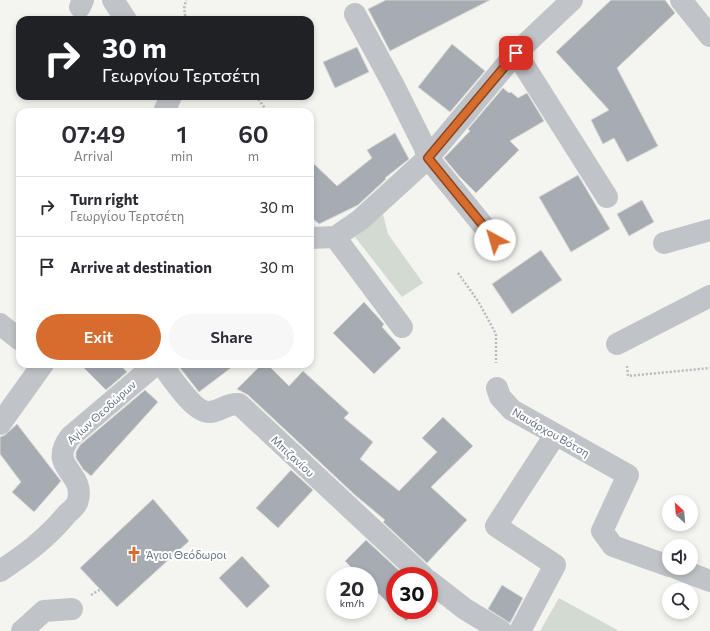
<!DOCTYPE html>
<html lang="en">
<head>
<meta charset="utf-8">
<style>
	body { margin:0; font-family:Commissioner,sans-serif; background:#f7f7f7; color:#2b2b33; height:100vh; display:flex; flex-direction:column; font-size:15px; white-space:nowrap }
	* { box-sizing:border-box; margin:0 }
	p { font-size:13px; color:#7c7c81 }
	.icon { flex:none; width:22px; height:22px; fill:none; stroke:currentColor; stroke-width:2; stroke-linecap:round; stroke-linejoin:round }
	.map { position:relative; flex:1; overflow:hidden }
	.details { position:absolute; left:16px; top:108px; width:298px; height:260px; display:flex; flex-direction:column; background:#fff; border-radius:12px; box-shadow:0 2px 6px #0003 }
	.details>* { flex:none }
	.banner { position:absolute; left:16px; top:16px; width:298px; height:84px; border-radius:12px; box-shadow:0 2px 6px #0003; background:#202124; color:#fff; overflow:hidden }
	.needle { width:26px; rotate:334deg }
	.controls { position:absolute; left:662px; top:495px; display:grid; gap:8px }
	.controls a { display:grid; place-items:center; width:36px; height:36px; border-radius:50%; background:#fff; box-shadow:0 2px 6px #0003; font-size:20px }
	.speed { position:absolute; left:326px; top:567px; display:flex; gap:8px; font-size:20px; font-weight:700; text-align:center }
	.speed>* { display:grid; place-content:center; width:52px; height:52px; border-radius:50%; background:#fff; box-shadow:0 2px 6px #0003; line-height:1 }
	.speed small { font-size:10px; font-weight:400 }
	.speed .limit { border:6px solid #d22; background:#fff; color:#111 }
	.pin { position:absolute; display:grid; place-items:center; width:34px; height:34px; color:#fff; margin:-17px; border-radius:8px; box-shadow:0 2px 6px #0006 }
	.me { position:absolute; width:44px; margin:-22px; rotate:321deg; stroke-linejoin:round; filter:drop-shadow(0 0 3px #0008) }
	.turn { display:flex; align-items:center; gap:14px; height:84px; padding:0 20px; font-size:18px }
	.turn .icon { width:52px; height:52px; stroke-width:2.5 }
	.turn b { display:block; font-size:28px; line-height:34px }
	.eta { display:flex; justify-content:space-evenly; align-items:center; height:68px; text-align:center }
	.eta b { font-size:24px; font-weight:600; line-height:28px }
	.primary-button { display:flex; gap:8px; margin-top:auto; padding:8px 20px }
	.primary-button a { flex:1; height:46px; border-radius:24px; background:#d76c2f; color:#fff; font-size:16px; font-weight:600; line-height:46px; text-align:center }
	.primary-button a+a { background:#f7f7f7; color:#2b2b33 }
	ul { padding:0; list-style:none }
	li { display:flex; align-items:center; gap:12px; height:60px; padding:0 20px; border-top:1px solid #e1e1e2 }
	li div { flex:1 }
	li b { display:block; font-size:15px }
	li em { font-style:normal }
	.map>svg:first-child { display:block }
</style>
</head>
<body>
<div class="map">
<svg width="710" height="631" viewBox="0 0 710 631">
	<rect width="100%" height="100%" fill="#f4f5f1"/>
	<g fill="#d3dad1">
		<path d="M383,214l5,20 35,49 -21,14 -47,-60z"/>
		<path d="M559,598l60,33h-79z"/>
	</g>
	<g fill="#a7acb3" stroke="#d6d6d4">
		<path d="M386,0h104l-100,51 -22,-42z"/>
		<path d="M611,0h54l10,13 -58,55 41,78 -31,16 -13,-24 -11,6 -12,-24 18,-10 -53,-58z"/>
		<path d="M452,44l33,27 -35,41 -32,-25z"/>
		<path d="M357,47l12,25 -34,16 -12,-26z"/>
		<path d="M503,88l6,5 2,-1 7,6 9,-5 17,28 -34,20 9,9 -43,43 -16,-16 -16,-19 26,-27 -2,-2z"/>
		<path d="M395,133l14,26 -24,19 1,1 -28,26 -39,19 -9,-8v-56l27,26 35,-28 -5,-8z"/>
		<path d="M578,175l32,54 -39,23 -32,-55z"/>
		<path d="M642,200l12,22 -25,14 -12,-22z"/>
		<path d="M541,250l21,30 -50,34 -20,-30z"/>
		<path d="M364,302l20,22 -2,3 19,21 -27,26 -41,-41z"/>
		<path d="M80,364h39l8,8 -21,18z"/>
		<path d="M177,364h59l-37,28z"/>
		<path d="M262,364h5l22,22 14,-15 46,42 -5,5 29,24 -13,17 39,32 38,-39 -15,-14 21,-21 30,29 -42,41 36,33 -40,43 -44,-41 2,-2 -30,-25 -107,-100 -11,-6z"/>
		<path d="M145,390l13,12 -67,74 -8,-7 -7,-11v-6l4,-7z"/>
		<path d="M17,424l44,57 -27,31 -22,-20 9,-10 -21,-28v-17l5,-2z"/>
		<path d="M291,470l22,20 -35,38 -22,-20z"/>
		<path d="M153,499l36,42 -72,66 -37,-39z"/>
		<path d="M366,540l39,36h-10v34l-26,-26v-8h-9l-15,-15z"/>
		<path d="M242,556l28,30 -23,22 -28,-30z"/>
		<path d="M502,585l21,13 -13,25 -22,-14z"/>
		<path d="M395,610h21l-10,11z"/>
	</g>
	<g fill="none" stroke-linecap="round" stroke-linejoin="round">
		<g stroke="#b8babd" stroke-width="2.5" stroke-dasharray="2 2" stroke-linecap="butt">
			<path d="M186,20l-2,-11 2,-9"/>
			<path d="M19,43l1,-1"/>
			<path d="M256,96l11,15 -1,1"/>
			<path d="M458,273l20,28 18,33v29"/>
			<path d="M627,366l1,10 82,-8"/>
			<path d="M91,595l10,-6"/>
		</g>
		<g stroke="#c0c3c7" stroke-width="22">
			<path d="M113,0l13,20"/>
			<path d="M681,0l29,36"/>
			<path d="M80,7l3,-7"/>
			<path d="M355,14l39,72 30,60 4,12 67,82"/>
			<path d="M516,53l91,144"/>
			<path d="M164,112l7,-16"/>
			<path d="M335,237l67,90"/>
			<path d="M310,238l25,-1 25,-17 68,-62 88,-105 56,-53"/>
			<path d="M664,243l46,-13"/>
			<path d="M0,324l20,16"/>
			<path d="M617,344l93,-48"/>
			<path d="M161,364c10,12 33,50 49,48 12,-1 16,-9 29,-8l184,172"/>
			<path d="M497,388l3,9 12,13 116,65 -26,56 11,15 56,20"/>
			<path d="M0,424l43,-60"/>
			<path d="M676,568l34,13"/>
			<path d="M0,571c26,-17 47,-33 67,-57 4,-4 10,-8 11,-14 7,-29 -31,-32 -8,-63l86,-73"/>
			<path d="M429,581l36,28 36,22"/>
			<path d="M22,631l22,-20 28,-2"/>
			<path d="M520,631l35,-66 -59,-39 59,-91"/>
		</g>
	</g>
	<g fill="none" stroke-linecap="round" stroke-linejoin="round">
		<g stroke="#8c461f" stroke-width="10">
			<path id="route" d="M495,240l-67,-82 88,-105"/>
		</g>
		<use href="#route" stroke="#d76c2f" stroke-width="7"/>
	</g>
	<defs>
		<g id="church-bare" transform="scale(1.2)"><path d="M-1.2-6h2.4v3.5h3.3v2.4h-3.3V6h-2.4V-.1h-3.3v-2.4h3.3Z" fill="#d76c2f" stroke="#fff" stroke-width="2.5" paint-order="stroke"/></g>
	</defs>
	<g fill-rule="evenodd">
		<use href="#church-bare" x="134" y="554"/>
	</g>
	<g text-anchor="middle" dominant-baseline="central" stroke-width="4" stroke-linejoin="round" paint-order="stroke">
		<g font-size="11" fill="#667181" stroke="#fff">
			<text transform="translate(101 412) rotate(-42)">Αγίων Θεοδώρων</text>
			<text transform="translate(551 432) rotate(30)">Ναυάρχου Βότση</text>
			<text transform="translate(293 456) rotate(43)">Μπιζανίου</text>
		</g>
		<g font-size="11" fill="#667181" stroke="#fff" text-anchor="start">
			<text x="146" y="554">Άγιοι Θεόδωροι</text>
		</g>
	</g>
</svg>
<div class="controls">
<a><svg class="needle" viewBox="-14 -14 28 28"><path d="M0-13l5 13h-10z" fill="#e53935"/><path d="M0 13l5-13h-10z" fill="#7c7c81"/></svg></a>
<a><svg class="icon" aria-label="sound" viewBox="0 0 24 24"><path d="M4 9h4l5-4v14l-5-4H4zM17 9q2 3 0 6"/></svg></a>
<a><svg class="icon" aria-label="search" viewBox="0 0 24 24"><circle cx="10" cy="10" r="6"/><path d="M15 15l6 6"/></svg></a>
</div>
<div class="speed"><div>20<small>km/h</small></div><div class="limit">30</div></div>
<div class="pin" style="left:516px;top:53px;background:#d93025"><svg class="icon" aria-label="arrive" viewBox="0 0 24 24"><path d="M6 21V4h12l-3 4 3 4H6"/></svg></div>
<svg class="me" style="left:495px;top:240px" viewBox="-20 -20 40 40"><circle r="19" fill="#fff"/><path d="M0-13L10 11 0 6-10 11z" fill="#d76c2f"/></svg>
<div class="banner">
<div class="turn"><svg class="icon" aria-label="right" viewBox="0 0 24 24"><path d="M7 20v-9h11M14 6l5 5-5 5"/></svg><div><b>30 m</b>Γεωργίου Τερτσέτη</div></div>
</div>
<section class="details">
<div class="eta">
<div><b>07:49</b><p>Arrival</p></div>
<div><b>1</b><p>min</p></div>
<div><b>60</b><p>m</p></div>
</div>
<ul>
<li><svg class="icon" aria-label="right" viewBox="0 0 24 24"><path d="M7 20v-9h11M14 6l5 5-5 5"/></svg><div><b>Turn right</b><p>Γεωργίου Τερτσέτη</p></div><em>30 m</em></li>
<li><svg class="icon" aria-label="arrive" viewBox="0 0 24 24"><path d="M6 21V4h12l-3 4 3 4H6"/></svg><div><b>Arrive at destination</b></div><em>30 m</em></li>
</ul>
<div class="primary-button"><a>Exit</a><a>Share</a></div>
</section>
</div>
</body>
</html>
